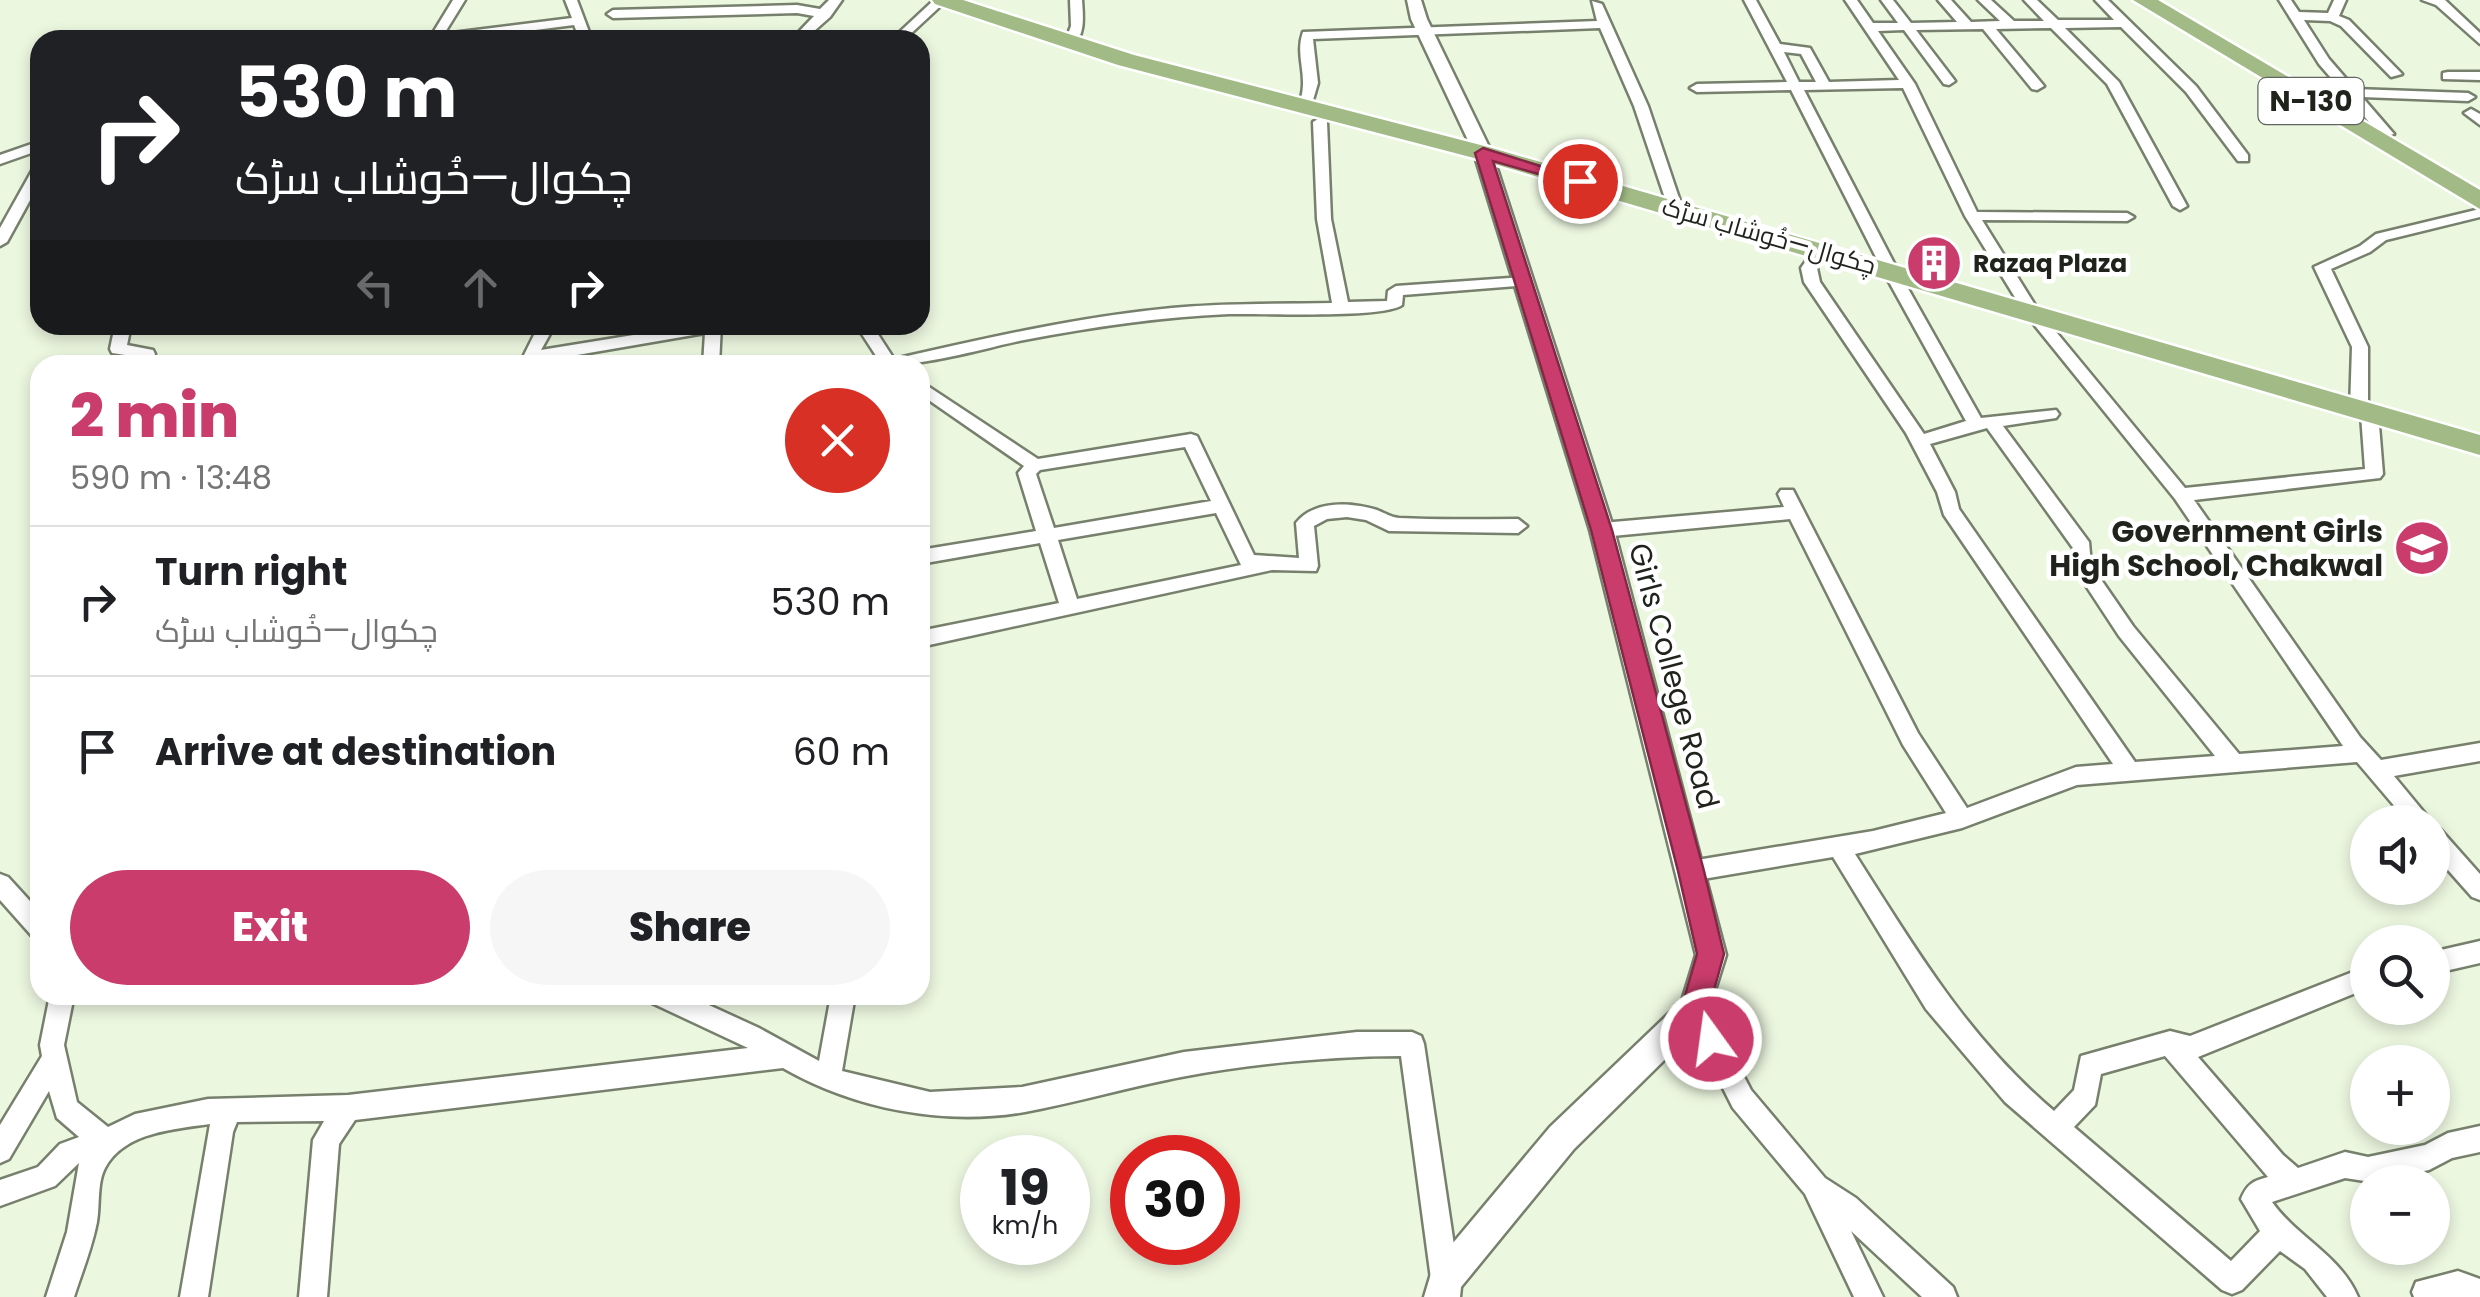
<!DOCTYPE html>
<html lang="en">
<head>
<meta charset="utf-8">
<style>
	body { margin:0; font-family:Poppins,Cairo,sans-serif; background:#f6f6f6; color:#202124; height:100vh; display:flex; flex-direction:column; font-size:38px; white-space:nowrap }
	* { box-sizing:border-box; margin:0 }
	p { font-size:32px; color:#757577 }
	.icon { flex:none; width:55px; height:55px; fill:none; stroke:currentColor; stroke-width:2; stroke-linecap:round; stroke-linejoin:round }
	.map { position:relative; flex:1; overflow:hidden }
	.sheet { position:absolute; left:30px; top:355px; width:900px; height:650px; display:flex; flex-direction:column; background:#fff; border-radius:30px; box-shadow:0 5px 15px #0003 }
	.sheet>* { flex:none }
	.hud { position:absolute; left:30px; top:30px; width:900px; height:305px; border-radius:30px; box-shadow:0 5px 15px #0003; background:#202124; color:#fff; overflow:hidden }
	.tools { position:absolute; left:2350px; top:805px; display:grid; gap:20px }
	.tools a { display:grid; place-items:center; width:100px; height:100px; border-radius:50%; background:#fff; box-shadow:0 5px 15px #0003; font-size:50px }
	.speed { position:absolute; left:960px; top:1135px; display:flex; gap:20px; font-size:50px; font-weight:700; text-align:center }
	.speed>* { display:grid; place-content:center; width:130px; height:130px; border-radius:50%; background:#fff; box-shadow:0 5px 15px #0003; line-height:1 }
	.speed small { font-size:25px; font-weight:400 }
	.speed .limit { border:15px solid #d22; background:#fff; color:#111 }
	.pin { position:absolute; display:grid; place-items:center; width:85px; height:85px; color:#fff; margin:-42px; border:5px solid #fff; border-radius:50%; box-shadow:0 2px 10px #0007 }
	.me { position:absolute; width:110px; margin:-55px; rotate:346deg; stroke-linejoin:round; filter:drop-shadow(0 0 8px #0008) }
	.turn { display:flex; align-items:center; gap:35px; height:210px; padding:0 40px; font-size:45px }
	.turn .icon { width:130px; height:130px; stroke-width:2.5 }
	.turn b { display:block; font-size:70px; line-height:85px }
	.lanes { display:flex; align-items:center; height:95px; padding:0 40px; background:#0003; justify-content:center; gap:50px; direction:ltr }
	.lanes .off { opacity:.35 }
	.round { display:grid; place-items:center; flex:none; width:105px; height:105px; border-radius:52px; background:#f6f6f6 }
	.head { display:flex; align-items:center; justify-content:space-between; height:170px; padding:0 40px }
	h1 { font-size:60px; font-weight:800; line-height:75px; color:#c93c6b }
	.action { display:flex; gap:20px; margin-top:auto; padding:20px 40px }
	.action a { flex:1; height:115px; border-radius:60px; background:#c93c6b; color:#fff; font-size:40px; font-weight:800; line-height:115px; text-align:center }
	.action a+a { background:#f6f6f6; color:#202124 }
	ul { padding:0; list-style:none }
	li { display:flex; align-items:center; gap:30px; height:150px; padding:0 40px; border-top:2px solid #e0e0e0 }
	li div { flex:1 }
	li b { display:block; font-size:38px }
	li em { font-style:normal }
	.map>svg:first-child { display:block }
</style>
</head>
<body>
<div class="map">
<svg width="2480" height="1297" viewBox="0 0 2480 1297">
	<rect width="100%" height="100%" fill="#ecf7e0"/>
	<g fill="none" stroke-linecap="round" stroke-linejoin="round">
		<g stroke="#76806c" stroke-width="5">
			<g id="minor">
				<path d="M453,0h12l-21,34 128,-16 -7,-18h12l15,40h-12l-6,-15 -116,15h-35l8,-4z"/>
				<path d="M829,0h13l-12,17 -26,23h-13l23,-24 -17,-3 -184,5 -6,-4 6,-4 184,-5 23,4z"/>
				<path d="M934,0h13l-43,40h-13z"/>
				<path d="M1070,0h12c1,16 4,37 -11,46l-6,-4 6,-16z"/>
				<path d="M1744,0h12l24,44 30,4 19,34 70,-2 -54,-80h12l16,23h25l-17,-23h12l18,23 46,-1 -19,-22h13l20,22 29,-1 -22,-21h13l23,21h30l-20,-21h13l21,20h56l-19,-20h13l88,86 52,69v6h-10l-52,-69 -65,-65 -56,1 54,54 68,124 -7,4 -7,-4 -66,-122 -56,-56 -55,1 48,57 -7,4 -5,-1 -49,-60 -67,1 39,51 -6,4 -5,-1 -40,-54 -26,1 37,53 62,128 150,1 7,4 -7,4 -145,-1 56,90 147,178 180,-19 -4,-54 -11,-5 2,-63 -38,-80 46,-21 16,-12 104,-25v8l-94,23 -16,12 -39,17 37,78v61l10,5 5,61 -3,4 -186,22 166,237 21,23 99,-17v18l-86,15 38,46h-24l-51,-60 -280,23 -115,43 -107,26c60,94 112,183 199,257l20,-21 7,-34 89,-25 20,5 178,-70v22l-170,69 85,98 15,13 47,-16 23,5 57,-12 23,-12 32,-7v26l-28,6 -23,12 -58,12 -26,-4 -73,24c26,36 68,53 86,95h-31l-22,-28 -25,-18 -38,39 -10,4 -10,-4 -217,-188 -79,-93 -93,-152 -142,24 -8,-3 -3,-7 3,-7 8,-3 182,-30 73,-18 -43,-68 -113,-226 -188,18 -9,-7 9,-7 182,-16 -6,-13 3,-4h12l125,243 49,75 109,-41 37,-3 -169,-249 -7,-23 -31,-59 -102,-151 -3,-14 14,-20h10l3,3 -11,17 3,14 104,152 42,-13 -83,-150 -92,-181 -94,2 -7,-4 7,-4 90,-2zM1784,52l17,2 15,28h-17zM1903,88l62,128 59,96 151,187 168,247 -104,8 -106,-128 -42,-61 -2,-23 -86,-116 53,-8 3,-4 -3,-4 -75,8 -84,-149 -93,-179zM1987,428l86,120v18l46,70 96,120 -80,6 -176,-253 -4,-17 -25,-48zM2165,1056l103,121c-15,4 -21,7 -27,22l19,32 -29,30 -157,-134 21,-22 6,-31z"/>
				<path d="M2279,0h12l8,12 29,1 6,-13h12l-7,16 10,4 53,54 -11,3 -50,-51 -11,-5 -26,-1 25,39 26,30 113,4 7,4 -7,4 -106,-4 32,37 -12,3 -63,-73z"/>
				<path d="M2422,0h23l35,33v11l-44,-39z"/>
				<path d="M1592,1l10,3 46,102 35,104 -2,3 -12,-3 -35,-104 -34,-78 -287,11 5,44 -7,24 -12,-3c11,-28 -5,-47 4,-72l294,-11z"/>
				<path d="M2448,72h32v8l-37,-1v-6z"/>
				<path d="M2471,109l9,5v11l-16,-12z"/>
				<path d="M1320,118l7,4 4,97 17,83 39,-1 1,-10 8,-5 128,-9 8,5 -3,3 -126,10 -1,10c-19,14 -141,8 -173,9 -69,3 -137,13 -205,26 -47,10 -94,25 -142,25l-26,-40h16l22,34c92,-21 184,-42 278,-51 53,-5 107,-4 160,-5l-15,-84 -4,-97z"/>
				<path d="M40,141v9l-40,14v-9z"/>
				<path d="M40,165v17l-33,60 -7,4v-18l33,-59z"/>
				<path d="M115,325h16l-4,20 26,5 2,4 -4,11h-16l3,-8 -26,-4 -2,-4z"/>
				<path d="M539,325h16l-14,25 154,-25h26l-2,40h-16l2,-32 -186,32z"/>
				<path d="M920,381l118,78 153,-25 6,2 57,119 45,3 -3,-35c18,-23 55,-21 81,-13 8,3 13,7 22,8 39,2 79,1 119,1l9,7 -9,7 -129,-2 -23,-11 -19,-3 -20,2 -13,7 4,40 -2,5 -44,-1 -352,77v-16l139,-28 -19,-60 -120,21v-14l116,-19 -18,-58 6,-7 -104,-72zM1185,447l26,54 -157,27 -18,-54 4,-4zM1216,513l25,52 -164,34 -19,-59z"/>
				<path d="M2432,827l8,2 40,45v26l-8,-3 -40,-45z"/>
				<path d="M0,874l8,3 32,35v28l-8,-4 -32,-36z"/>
				<path d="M2480,941v22l-48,11v-22z"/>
				<path d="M50,995h24l-10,50 13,57 31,25 27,-13 73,-15 140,-4 400,-47 -96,-45 -3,-8h38l72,33 60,33 12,-66h24l-13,76 88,21 92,-5 162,-35 173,-20h55l9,4 3,8 35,235 -4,10 -10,4 -10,-4 -4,-10 -30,-223c-69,0 -151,8 -220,21 -52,10 -103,25 -156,35 -82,14 -170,-3 -242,-44l-428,52 -16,24 -12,153h-28l14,-157 11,-19 -87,1 -4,10 -25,165h-28l30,-173c-35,5 -86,8 -105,44 -8,15 -5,37 -8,54 -5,26 -15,50 -23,75h-28l21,-65 12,-69 -24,23 -55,20v-26l38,-13 22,-23 19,-7 -22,-19 -8,-27 -40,68 -9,4v-38l42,-69 -2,-11z"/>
				<path d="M1695,998l9,3 47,89 74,88 31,20 97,89 4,10h-35l-71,-66 32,66h-29l-49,-103 -72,-86 -50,-99 3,-8z"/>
				<path d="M2458,1271l22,8v18h-66l-2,-5 4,-10z"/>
			</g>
		</g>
		<g stroke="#76806c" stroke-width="5">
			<path id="tertiary" d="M1407,0h14l6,19 65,134 122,377 112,425 -20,64 -132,130 -113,138 -1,10h-36l9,-30 117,-140 132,-126 14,-46 -106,-425 -116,-377 -63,-134z"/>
		</g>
		<g stroke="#fff" stroke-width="5">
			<g id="trunk">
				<path d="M932,0h31l171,55 358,93 988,287v20l-1006,-297 -356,-93 -183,-61z"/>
				<path d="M2133,0h25l322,190v19z"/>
			</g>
		</g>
		<use href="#minor" fill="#fff" fill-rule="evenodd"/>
		<use href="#tertiary" fill="#fff" fill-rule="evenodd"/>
		<use href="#trunk" fill="#a2bb86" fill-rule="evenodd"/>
	</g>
	<path fill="#c93c6b" stroke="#832746" stroke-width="2.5" d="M1483,148l105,33 -8,5 -87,-25 119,369 92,341 20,83 -15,54 16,31 -4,9 -10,4 -10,-4 -20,-39 16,-55 -19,-83 -87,-341 -116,-377z"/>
	<defs>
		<g id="building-disc" transform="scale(2.875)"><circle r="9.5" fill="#c93c6b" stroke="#fff"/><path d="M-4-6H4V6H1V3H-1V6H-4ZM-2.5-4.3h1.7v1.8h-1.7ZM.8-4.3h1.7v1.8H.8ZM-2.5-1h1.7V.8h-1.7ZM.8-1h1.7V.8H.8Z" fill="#fff"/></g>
		<g id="school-disc" transform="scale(2.875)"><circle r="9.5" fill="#c93c6b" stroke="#fff"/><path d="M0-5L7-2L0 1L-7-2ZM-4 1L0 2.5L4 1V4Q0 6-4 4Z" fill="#fff"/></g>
	</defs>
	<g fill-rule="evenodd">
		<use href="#building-disc" x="1934" y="263"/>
		<use href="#school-disc" x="2422" y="548"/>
	</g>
	<g text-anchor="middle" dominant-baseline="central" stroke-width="9" stroke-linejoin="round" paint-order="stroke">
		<g font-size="25" fill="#1f231b" stroke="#fff">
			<text transform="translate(1769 236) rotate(16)">چکوال—خُوشاب سڑک</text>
		</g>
		<g font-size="25" font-weight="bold" fill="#1f231b" stroke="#fff" text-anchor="start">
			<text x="1973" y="263">Razaq Plaza</text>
		</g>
		<rect fill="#fff" stroke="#62655f" stroke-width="2.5" x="2258.5" y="78" width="105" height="46" rx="8"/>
		<g font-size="28" font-weight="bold" fill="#1f231b">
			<text x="2311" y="101">N-130</text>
		</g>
		<g font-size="30" font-weight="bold" fill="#1f231b" stroke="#fff" text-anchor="end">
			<text x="2383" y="531">Government Girls<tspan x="2383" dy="34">High School, Chakwal</tspan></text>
		</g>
		<g font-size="30" fill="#1f231b" stroke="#fff">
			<text transform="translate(1674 676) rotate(75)">Girls College Road</text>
		</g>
	</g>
</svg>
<div class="tools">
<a><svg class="icon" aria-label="sound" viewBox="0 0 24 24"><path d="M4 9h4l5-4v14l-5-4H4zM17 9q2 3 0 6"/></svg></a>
<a><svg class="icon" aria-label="search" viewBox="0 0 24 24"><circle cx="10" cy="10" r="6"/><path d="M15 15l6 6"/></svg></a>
<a>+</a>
<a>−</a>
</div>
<div class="speed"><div>19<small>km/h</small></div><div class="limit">30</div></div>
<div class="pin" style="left:1580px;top:181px;background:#d93025"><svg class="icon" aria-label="arrive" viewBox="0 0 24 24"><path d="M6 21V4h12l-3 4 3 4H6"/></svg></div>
<svg class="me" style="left:1711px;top:1039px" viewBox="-20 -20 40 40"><circle r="17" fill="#c93c6b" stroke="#fff" stroke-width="3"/><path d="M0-11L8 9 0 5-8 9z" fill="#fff"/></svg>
<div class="hud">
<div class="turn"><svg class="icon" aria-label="right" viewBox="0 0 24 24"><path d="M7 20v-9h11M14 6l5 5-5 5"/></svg><div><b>530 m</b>چکوال—خُوشاب سڑک</div></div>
<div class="lanes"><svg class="icon off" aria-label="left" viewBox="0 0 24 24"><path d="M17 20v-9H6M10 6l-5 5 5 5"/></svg><svg class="icon off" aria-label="ahead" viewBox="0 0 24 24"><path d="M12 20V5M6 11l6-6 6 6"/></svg><svg class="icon" aria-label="right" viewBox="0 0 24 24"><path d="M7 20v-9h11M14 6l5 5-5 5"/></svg></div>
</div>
<section class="sheet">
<div class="head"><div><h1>2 min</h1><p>590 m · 13:48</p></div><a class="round" style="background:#d93025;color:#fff"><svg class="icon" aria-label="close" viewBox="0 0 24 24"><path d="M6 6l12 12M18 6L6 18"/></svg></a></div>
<ul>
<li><svg class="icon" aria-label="right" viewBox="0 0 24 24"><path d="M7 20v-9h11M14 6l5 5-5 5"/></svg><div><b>Turn right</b><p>چکوال—خُوشاب سڑک</p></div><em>530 m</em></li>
<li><svg class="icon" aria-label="arrive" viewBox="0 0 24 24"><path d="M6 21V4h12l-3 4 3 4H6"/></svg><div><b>Arrive at destination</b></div><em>60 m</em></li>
</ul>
<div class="action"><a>Exit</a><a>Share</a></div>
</section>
</div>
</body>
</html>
